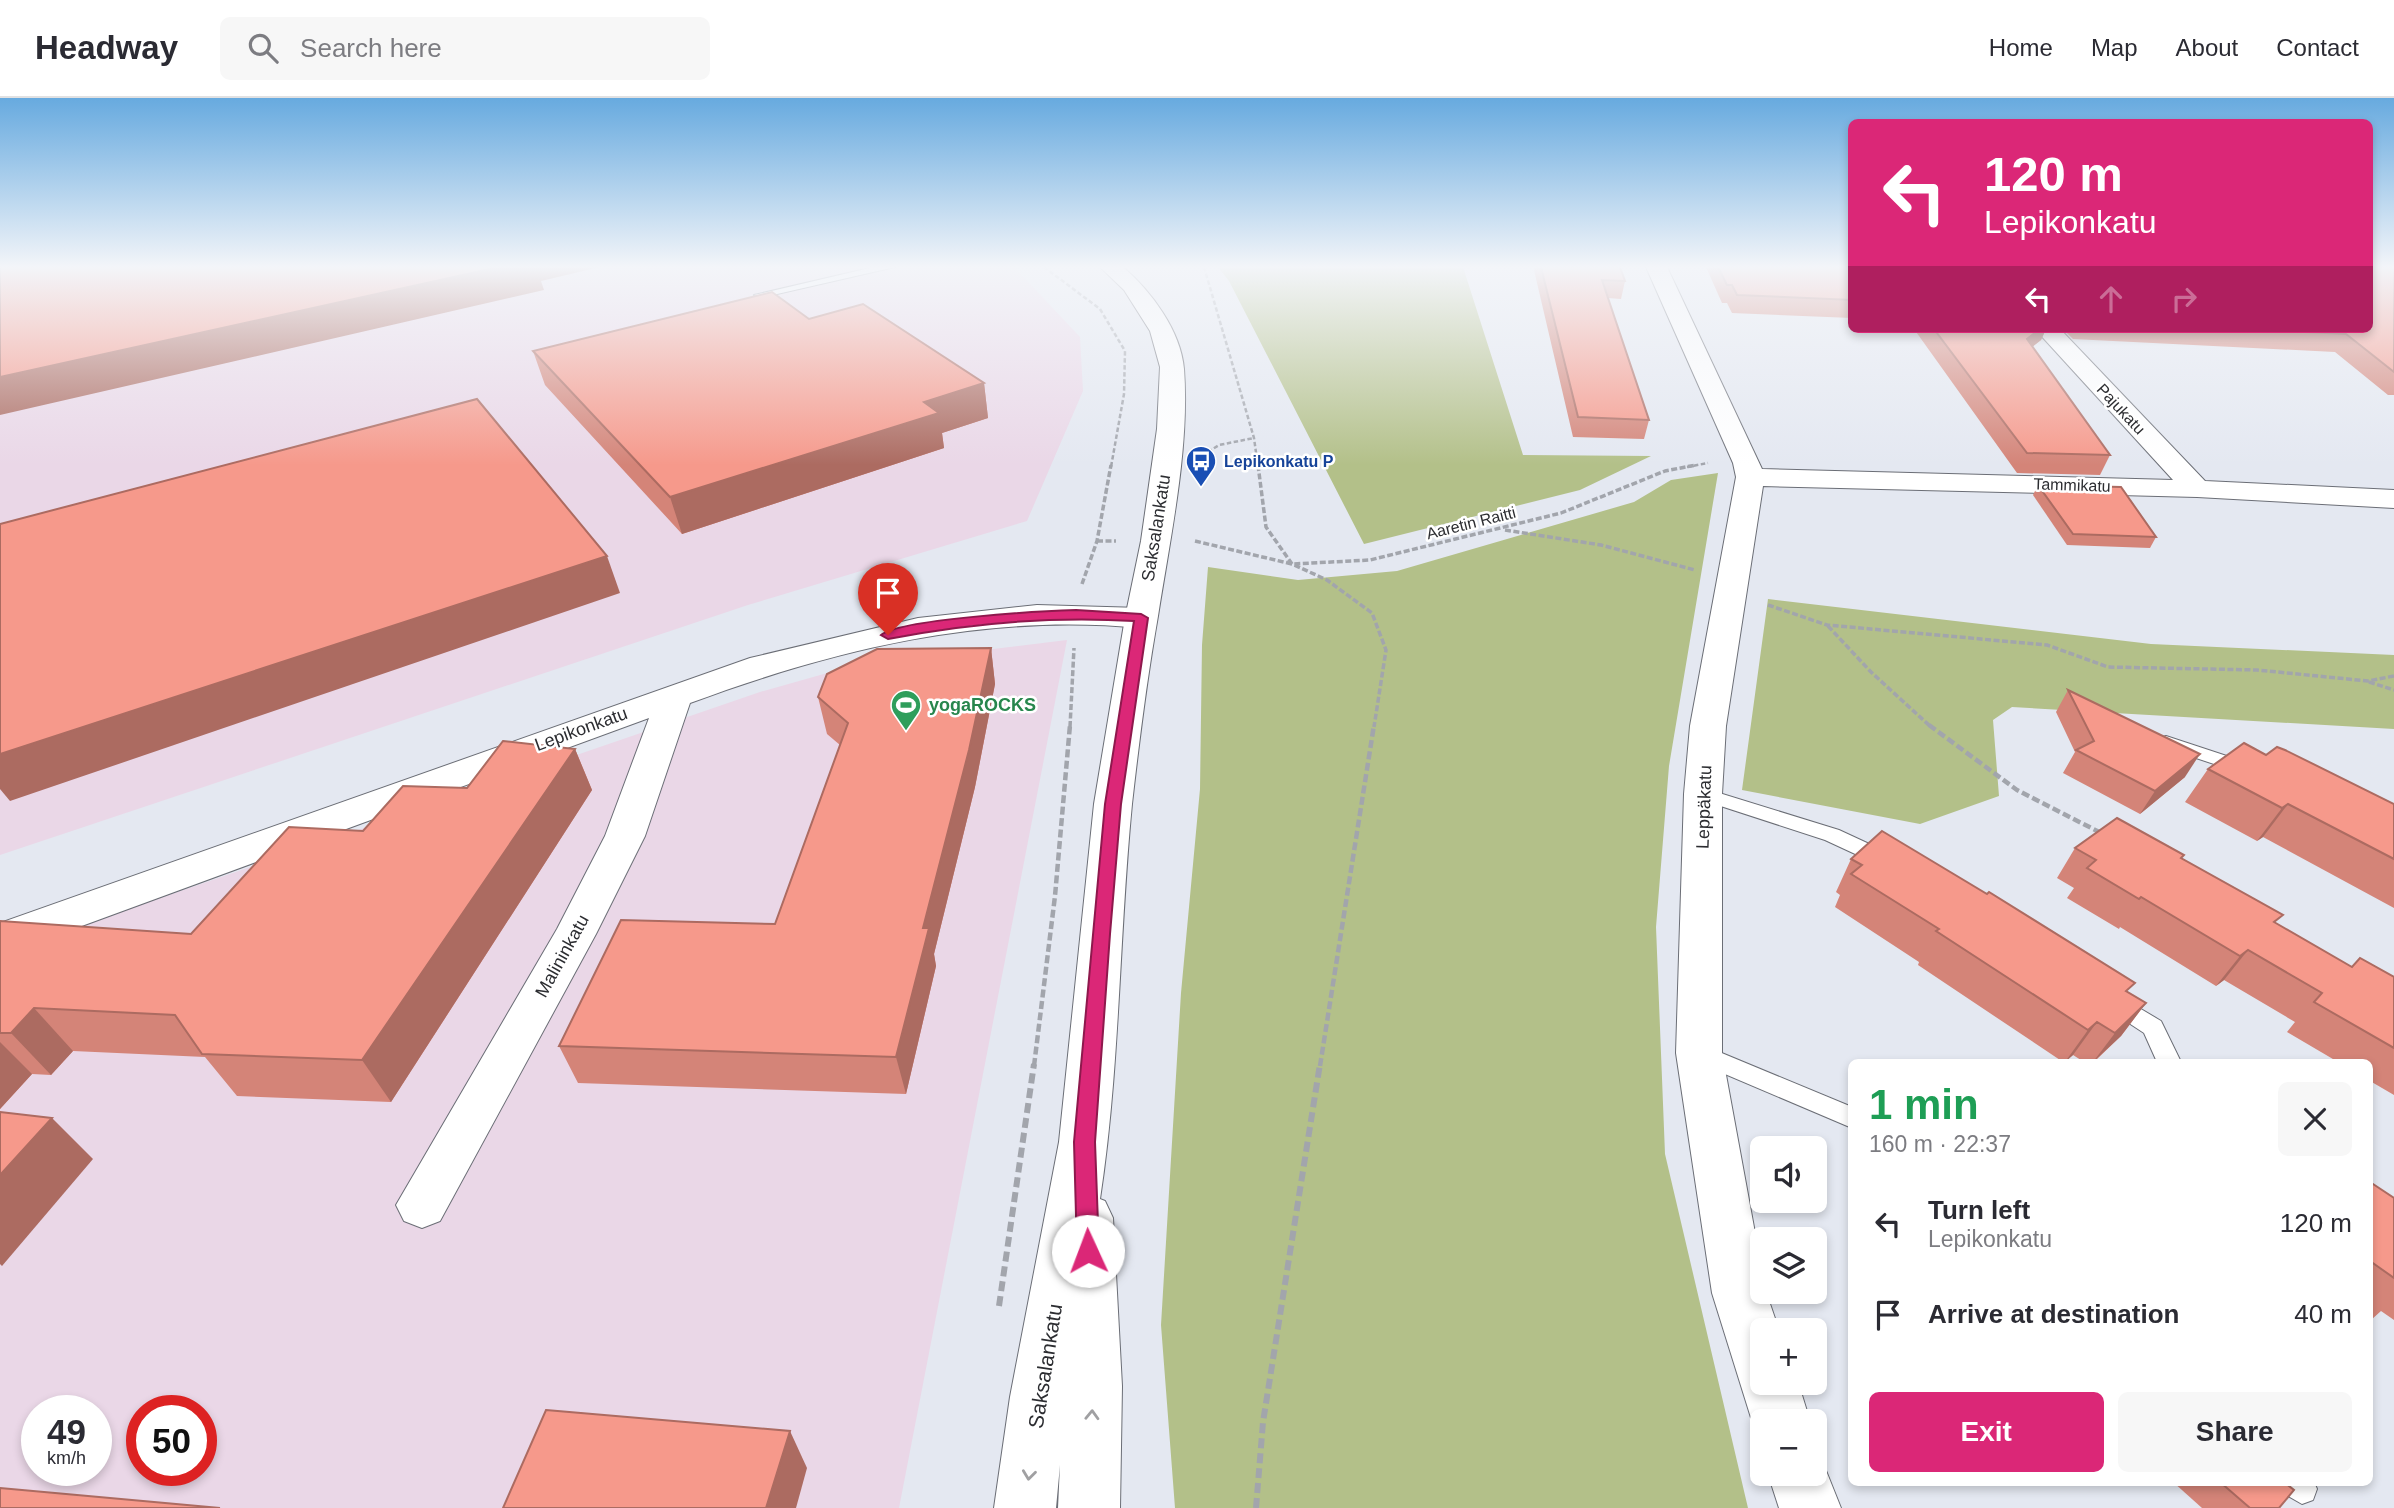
<!DOCTYPE html>
<html lang="en">
<head>
<meta charset="utf-8">
<style>
	body { margin:0; font-family:Arial,sans-serif; background:#f7f7f7; color:#2b2b33; height:100vh; display:flex; flex-direction:column; font-size:26px; white-space:nowrap }
	* { box-sizing:border-box; margin:0 }
	p { font-size:23px; color:#7c7c81 }
	.icon { flex:none; width:38px; height:38px; fill:none; stroke:currentColor; stroke-width:2; stroke-linecap:round; stroke-linejoin:round }
	.map { position:relative; flex:1; overflow:hidden }
	.drawer { position:absolute; left:1848px; top:961px; width:525px; height:427px; display:flex; flex-direction:column; background:#fff; border-radius:10px; box-shadow:0 4px 10px #0003 }
	.drawer>* { flex:none }
	.banner { position:absolute; left:1848px; top:21px; width:525px; height:214px; border-radius:10px; box-shadow:0 4px 10px #0003; background:#db2777; color:#fff; overflow:hidden }
	.controls { position:absolute; left:1750px; top:1038px; display:grid; gap:14px }
	.controls a { display:grid; place-items:center; width:77px; height:77px; border-radius:10px; background:#fff; box-shadow:0 4px 10px #0003; font-size:35px }
	.speed { position:absolute; left:21px; top:1297px; display:flex; gap:14px; font-size:35px; font-weight:700; text-align:center }
	.speed>* { display:grid; place-content:center; width:91px; height:91px; border-radius:50%; background:#fff; box-shadow:0 4px 10px #0003; line-height:1 }
	.speed small { font-size:18px; font-weight:400 }
	.speed .limit { border:10px solid #d22; background:#fff; color:#111 }
	.pin { position:absolute; display:grid; place-items:center; width:60px; height:60px; color:#fff; margin:-72px -30px; border-radius:50% 50% 50% 0; rotate:-45deg; box-shadow:0 0 7px #0007 }
	.pin .icon { rotate:45deg }
	.me { position:absolute; width:77px; margin:-38px; rotate:358deg; stroke-linejoin:round; filter:drop-shadow(0 0 5px #0008) }
	.turn { display:flex; align-items:center; gap:24px; height:147px; padding:0 21px; font-size:32px }
	.turn .icon { width:91px; height:91px; stroke-width:2.5 }
	.turn b { display:block; font-size:49px; line-height:60px }
	.lanes { display:flex; align-items:center; height:66px; padding:0 21px; background:#0003; justify-content:center; gap:35px; direction:ltr }
	.lanes .off { opacity:.35 }
	.round { display:grid; place-items:center; flex:none; width:74px; height:74px; border-radius:10px; background:#f7f7f7 }
	.head { display:flex; align-items:center; justify-content:space-between; height:119px; padding:0 21px }
	h1 { font-size:42px; font-weight:700; line-height:52px; color:#1e9e55 }
	.action { display:flex; gap:14px; margin-top:auto; padding:14px 21px }
	.action a { flex:1; height:80px; border-radius:10px; background:#db2777; color:#fff; font-size:28px; font-weight:700; line-height:80px; text-align:center }
	.action a+a { background:#f7f7f7; color:#2b2b33 }
	ul { padding:0; list-style:none }
	li { display:flex; align-items:center; gap:21px; height:91px; padding:0 21px }
	li div { flex:1 }
	li b { display:block; font-size:26px }
	li em { font-style:normal }
	header { display:flex; align-items:center; gap:42px; box-sizing:border-box; height:98px; padding:0 35px; background:#fff; border-bottom:2px solid #e1e1e2 }
	header strong { font-size:33px }
	nav { display:flex; gap:38px; margin-inline-start:auto; font-size:24px }
	.search { width:490px; height:63px; background:#f7f7f7; display:flex; align-items:center; gap:18px; box-sizing:border-box; padding:0 24px; border-radius:10px; color:#7c7c81; font-size:26px }
	.map>svg:first-child { display:block }
</style>
</head>
<body>
<header>
<strong>Headway</strong>
<div class="search"><svg class="icon" aria-label="search" viewBox="0 0 24 24"><circle cx="10" cy="10" r="6"/><path d="M15 15l6 6"/></svg>Search here</div>
<nav><a>Home</a><a>Map</a><a>About</a><a>Contact</a></nav>
</header>
<div class="map">
<svg width="2394" height="1410" viewBox="0 0 2394 1410">
	<rect width="100%" height="100%" fill="#e4e8f1"/>
	<g fill="#ead7e7" fill-rule="evenodd">
		<path d="M0,169h1014l66,70 3,54 -56,130 -279,84 -748,250z"/>
		<path d="M1067,542l-168,868h-899v-555l760,-261 92,-26zM37,1312h59v60h-59zM142,1312h59v60h-59z"/>
	</g>
	<g fill="#b3c089">
		<path d="M1218,169h245l60,188 128,1 -71,34 -216,54 -135,-263z"/>
		<path d="M1718,375l-49,293 -13,161 9,227 83,354h-573l-14,-183 20,-332 19,-204 2,-144 6,-78 90,13 99,-9 237,-69 37,-22z"/>
		<path d="M1768,501l383,45 243,11v74l-382,-22 -19,13 6,76 -79,28 -178,-34z"/>
	</g>
	<g fill="none" stroke-linecap="round" stroke-linejoin="round">
		<g stroke="#6b6e76" stroke-width="2">
			<g id="lane">
				<path d="M874,169h21l-135,31 -6,-3z"/>
				<path d="M2166,638l85,28 2,4 -2,4 -7,2 -84,-28 -3,-4 3,-4z"/>
				<path d="M1703,690l136,42 54,25 3,5 -3,5h-14l-54,-25 -129,-42 -3,-4 3,-4z"/>
				<path d="M2114,895l47,28 20,41h-24l-13,-29 -38,-25 -3,-6 3,-6z"/>
				<path d="M1700,946l152,63v21l-160,-68 -4,-7 4,-7z"/>
				<path d="M2279,1384h35l3,7 -4,11 -11,4 -19,-11z"/>
			</g>
		</g>
		<g stroke="#6b6e76" stroke-width="2">
			<g id="street">
				<path d="M1646,169h21l95,202 411,11 -138,-151h25l145,152 189,9v18l-197,-11 -434,-11 -37,240 -4,68v259l40,218v21h4l13,38h-17v52h36l12,39h-48v22l-10,-22 -40,-128 -36,-240 8,-259 6,-68 46,-249 -3,-14z"/>
				<path d="M1037,507l104,3 11,3 5,7 -5,7 -11,3c-157,-15 -305,21 -451,75l-45,133 -49,98 -156,287 -18,7 -18,-7 -8,-16 161,-276 48,-93 44,-118 -649,238v-33l750,-265 168,-40z"/>
				<path d="M1815,1353l4,2 22,55h-62l-11,-34h47z"/>
			</g>
		</g>
		<g stroke="#6b6e76" stroke-width="2">
			<path id="secondary" d="M1100,169h23c28,24 58,64 61,102 6,78 -14,170 -26,247 -11,62 -19,126 -26,188 -13,132 -12,265 -32,395l5,2 8,17 9,168 -2,122h-62l2,-43 -4,43h-62l16,-111 49,-255 35,-338 31,-186 16,-77 16,-112 3,-62 -10,-36 -26,-41z"/>
		</g>
		<g stroke="#a2a5ac" stroke-width="2.5" stroke-dasharray="4.5 2.5" stroke-linecap="butt">
			<path d="M1044,169l56,42 25,42 -1,43 -13,73"/>
			<path d="M1204,169l50,171 4,29"/>
			<path d="M1208,354l11,-7 35,-7"/>
			<path d="M1687,369l21,-4"/>
		</g>
		<g stroke="#a2a5ac" stroke-width="3.5" stroke-dasharray="6 2.5" stroke-linecap="butt">
			<path d="M1258,367l8,62 26,37 35,16 45,33 14,37 -12,77"/>
			<path d="M1505,432l96,15 94,25"/>
			<path d="M1097,443h19"/>
			<path d="M1195,443l97,23 78,-4 191,-47 104,-42 31,-6"/>
			<path d="M1082,486l15,-43 14,-76"/>
			<path d="M1768,507l59,20 220,20 61,22 149,3 111,11 26,-5"/>
			<path d="M1828,528l43,46 60,55"/>
			<path d="M2369,584l25,8"/>
			<path d="M1070,629l4,-79"/>
		</g>
		<g stroke="#a2a5ac" stroke-width="4.5" stroke-dasharray="8 3.5" stroke-linecap="butt">
			<path d="M1929,627l88,65 86,44"/>
			<path d="M1034,968l21,-170 15,-171"/>
			<path d="M1320,968l54,-341"/>
		</g>
		<g stroke="#a2a5ac" stroke-width="6" stroke-dasharray="10 5" stroke-linecap="butt">
			<path d="M999,1208l35,-242"/>
			<path d="M1256,1410l7,-86 57,-358"/>
		</g>
		<use href="#lane" fill="#fff" fill-rule="evenodd"/>
		<use href="#street" fill="#fff" fill-rule="evenodd"/>
		<use href="#secondary" fill="#fff" fill-rule="evenodd"/>
	</g>
	<g fill="#d48478">
		<path d="M1535,169h85l5,14 -4,18 -13,-1 41,122 -5,19 -71,-2 -39,-167z"/>
		<path d="M1706,169h146v51l-120,-5 -5,-10h-5z"/>
		<path d="M2394,169v128h-6l-53,-43 -262,-13 -10,-10h307z"/>
		<path d="M809,221l175,64 4,35 -46,15 2,15 -262,86 -137,-149 -12,-34z"/>
		<path d="M1914,231h132l-5,11 -9,7 78,108 -10,20 -83,-2z"/>
		<path d="M2038,387l118,52 -6,11 -83,-3 -34,-50z"/>
		<path d="M991,550l4,36 -20,103 -41,167 2,12 -30,128 -328,-11 -19,-37 216,-122 65,-179 -13,-11 -9,-37z"/>
		<path d="M2068,592l117,87 -45,37 -77,-41 12,-21 -19,-40z"/>
		<path d="M575,651l17,41 -201,312 -154,-6 -32,-39 -132,-6 -22,24 -19,-1 -32,35v-188l191,13 172,-103z"/>
		<path d="M2266,657l128,49v104l-131,-71 -6,4 -72,-39 23,-33z"/>
		<path d="M2075,750l107,10 94,65 76,44 42,10v118l-24,-14v-19h-32l-51,-30 8,-10 -71,-42 -8,6 -96,-59 -1,2 -52,-31 7,-10 -17,-10z"/>
		<path d="M1851,761l277,133 18,11 -25,33 -27,26h-10l-11,-7 -8,7h-2l-145,-97 1,-3 -84,-55 5,-12 -4,-3z"/>
		<path d="M2370,1084l24,16v122l-13,-9 -10,9 -1,-2z"/>
		<path d="M2173,1384h111l-5,26h-77z"/>
	</g>
	<g fill="#ac6b61">
		<path d="M499,169h101l-59,14 3,9 -544,125v-38z"/>
		<path d="M2040,231h6l-5,11 -22,17 8,-18z"/>
		<path d="M984,285l4,35 -46,15 2,15 -262,86 -12,-37 254,-95z"/>
		<path d="M607,458l13,37 -610,208 -10,-12v-35z"/>
		<path d="M991,550l4,36 -20,103 -41,167 2,12 -30,128 -10,-37 27,-129z"/>
		<path d="M575,651l17,41 -201,312 -29,-42z"/>
		<path d="M2200,656l-15,23 -45,37 15,-23z"/>
		<path d="M2288,706l-25,33 -6,4 25,-33z"/>
		<path d="M2248,852l-24,30 -8,6 24,-30z"/>
		<path d="M2146,905l-25,33 -28,26 22,-29z"/>
		<path d="M34,910l39,43 -22,24 -40,-42z"/>
		<path d="M2097,924l-24,33 -8,7 23,-32z"/>
		<path d="M0,944l32,32 -32,35z"/>
		<path d="M52,1020l41,41 -91,107 -2,-2v-89z"/>
		<path d="M790,1333l17,37 -11,40h-30z"/>
	</g>
	<g fill="#f6998b" stroke="#ac6b61" stroke-width="2">
		<path d="M0,169h499l-499,110z"/>
		<path d="M1541,169h79l5,14 -23,-1 47,140 -71,-3z"/>
		<path d="M1718,169h134v33l-115,-5 -5,-10h-5z"/>
		<path d="M2370,169h24v105l-48,-38 -98,-5h122z"/>
		<path d="M772,194l37,27 54,-15 121,79 -60,19 15,11 -269,84 -137,-146z"/>
		<path d="M1934,231h106l-13,10 83,116 -83,-2z"/>
		<path d="M477,301l130,157 -607,198v-230z"/>
		<path d="M2038,387l83,2 35,50 -83,-3z"/>
		<path d="M991,550l-22,102 -46,178h6l-33,129 -337,-11 62,-126 154,4 73,-201 -30,-26 9,-23 50,-25z"/>
		<path d="M2068,592l132,64 -45,37 -79,-41 18,-9z"/>
		<path d="M503,643l72,8 -213,311 -160,-6 -27,-39 -141,-7 -23,25h-11v-112l191,13 98,-107 74,4 40,-45 64,2z"/>
		<path d="M2244,645l22,12 11,-8 8,3 109,54v55l-106,-55 -6,4 -74,-39z"/>
		<path d="M2117,720l67,37 -3,3 102,57 -9,7 78,45 8,-9 34,19v71l-80,-46 8,-9 -74,-43 -8,6 -99,-59 -2,2 -52,-31 9,-8 -21,-12z"/>
		<path d="M1882,733l105,63 2,-2 146,91 -9,8 20,12 -31,30 -18,-11 -9,8 -152,-99 3,-2 -88,-55 11,-9 -11,-6z"/>
		<path d="M0,1014l52,6 -52,57z"/>
		<path d="M2370,1084l24,16v80l-24,-17z"/>
		<path d="M546,1312l244,21 -24,77h-263z"/>
		<path d="M2220,1384h64l10,8 -15,18h-29z"/>
		<path d="M0,1390l220,20h-220z"/>
	</g>
	<defs><path id="oneway-chevron" d="M-2-3.5L2.5 0L-2 3.5" fill="none" stroke-width="1.6" stroke-linecap="round" stroke-linejoin="round" transform="scale(1.75)"/></defs>
	<g stroke="#a0a0a2">
		<use href="#oneway-chevron" transform="translate(1092 1317) rotate(-88)"/>
		<use href="#oneway-chevron" transform="translate(1029 1377) rotate(97)"/>
	</g>
	<linearGradient id="sky" x2="0" y2="1"><stop stop-color="#67aadf"/><stop offset="0.46" stop-color="#f3f5f9"/><stop offset="1" stop-color="#f3f5f9" stop-opacity="0"/></linearGradient>
	<rect width="2394" height="367" fill="url(#sky)"/>
	<path fill="#db2777" stroke="#8e194d" stroke-width="2" d="M1076,512l65,4 7,4 -27,186 -11,130 -15,208 4,109 -3,7 -8,3 -8,-3 -3,-7 -3,-109 31,-338 29,-183c-83,-5 -164,2 -246,18l-7,-4c19,-16 162,-24 195,-25z"/>
	<defs>
		<g id="bus-pin" transform="scale(1.575)"><path d="M0 17L-7.5 6A9.5 9.5 0 1 1 7.5 6Z" fill="#1a4fb4" stroke="#fff"/><path d="M-5-6H5V4H4V6H2V4H-2V6H-4V4H-5ZM-3.5-4V0h7V-4ZM-3.5 1.2v1.5H-2V1.2ZM2 1.2v1.5H3.5V1.2Z" fill="#fff"/></g>
		<g id="stadium-pin" transform="scale(1.575)"><path d="M0 17L-7.5 6A9.5 9.5 0 1 1 7.5 6Z" fill="#2e9e5b" stroke="#fff"/><path d="M0-5a6.5 5 0 1 0 0 10a6.5 5 0 1 0 0-10ZM-3.5-1.8h7v3.6h-7Z" fill="#fff"/></g>
	</defs>
	<g fill-rule="evenodd">
		<use href="#bus-pin" x="1201" y="363"/>
		<use href="#stadium-pin" x="906" y="607"/>
	</g>
	<g text-anchor="middle" dominant-baseline="central" stroke-width="5" stroke-linejoin="round" paint-order="stroke">
		<g font-size="16" fill="#2c2d31" stroke="#fff">
			<text transform="translate(2121 311) rotate(47)">Pajukatu</text>
			<text transform="translate(2072 387) rotate(2)">Tammikatu</text>
			<text transform="translate(1471 425) rotate(-14)">Aaretin Raitti</text>
		</g>
		<g font-size="16" font-weight="bold" fill="#164399" stroke="#fff" text-anchor="start">
			<text x="1224" y="363">Lepikonkatu P</text>
		</g>
		<g font-size="18" fill="#2c2d31" stroke="#fff">
			<text transform="translate(1156 430) rotate(-81)">Saksalankatu</text>
			<text transform="translate(581 631) rotate(-20)">Lepikonkatu</text>
			<text transform="translate(1704 709) rotate(-88)">Leppäkatu</text>
			<text transform="translate(562 858) rotate(-61)">Malininkatu</text>
		</g>
		<g font-size="18" font-weight="bold" fill="#27864d" stroke="#fff" text-anchor="start">
			<text x="929" y="607">yogaROCKS</text>
		</g>
		<g font-size="21" fill="#2c2d31" stroke="#fff">
			<text transform="translate(1045 1268) rotate(-81)">Saksalankatu</text>
		</g>
	</g>
</svg>
<div class="controls">
<a><svg class="icon" aria-label="sound" viewBox="0 0 24 24"><path d="M4 9h4l5-4v14l-5-4H4zM17 9q2 3 0 6"/></svg></a>
<a><svg class="icon" aria-label="layers" viewBox="0 0 24 24"><path d="M12 4l9 5-9 5-9-5zM3 14l9 5 9-5"/></svg></a>
<a>+</a>
<a>−</a>
</div>
<div class="speed"><div>49<small>km/h</small></div><div class="limit">50</div></div>
<div class="pin" style="left:888px;top:537px;background:#d93025"><svg class="icon" aria-label="arrive" viewBox="0 0 24 24"><path d="M6 21V4h12l-3 4 3 4H6"/></svg></div>
<svg class="me" style="left:1088px;top:1153px" viewBox="-20 -20 40 40"><circle r="19" fill="#fff"/><path d="M0-13L10 11 0 6-10 11z" fill="#db2777"/></svg>
<div class="banner">
<div class="turn"><svg class="icon" aria-label="left" viewBox="0 0 24 24"><path d="M17 20v-9H6M10 6l-5 5 5 5"/></svg><div><b>120 m</b>Lepikonkatu</div></div>
<div class="lanes"><svg class="icon" aria-label="left" viewBox="0 0 24 24"><path d="M17 20v-9H6M10 6l-5 5 5 5"/></svg><svg class="icon off" aria-label="ahead" viewBox="0 0 24 24"><path d="M12 20V5M6 11l6-6 6 6"/></svg><svg class="icon off" aria-label="right" viewBox="0 0 24 24"><path d="M7 20v-9h11M14 6l5 5-5 5"/></svg></div>
</div>
<section class="drawer">
<div class="head"><div><h1>1 min</h1><p>160 m · 22:37</p></div><a class="round"><svg class="icon" aria-label="close" viewBox="0 0 24 24"><path d="M6 6l12 12M18 6L6 18"/></svg></a></div>
<ul>
<li><svg class="icon" aria-label="left" viewBox="0 0 24 24"><path d="M17 20v-9H6M10 6l-5 5 5 5"/></svg><div><b>Turn left</b><p>Lepikonkatu</p></div><em>120 m</em></li>
<li><svg class="icon" aria-label="arrive" viewBox="0 0 24 24"><path d="M6 21V4h12l-3 4 3 4H6"/></svg><div><b>Arrive at destination</b></div><em>40 m</em></li>
</ul>
<div class="action"><a>Exit</a><a>Share</a></div>
</section>
</div>
</body>
</html>
